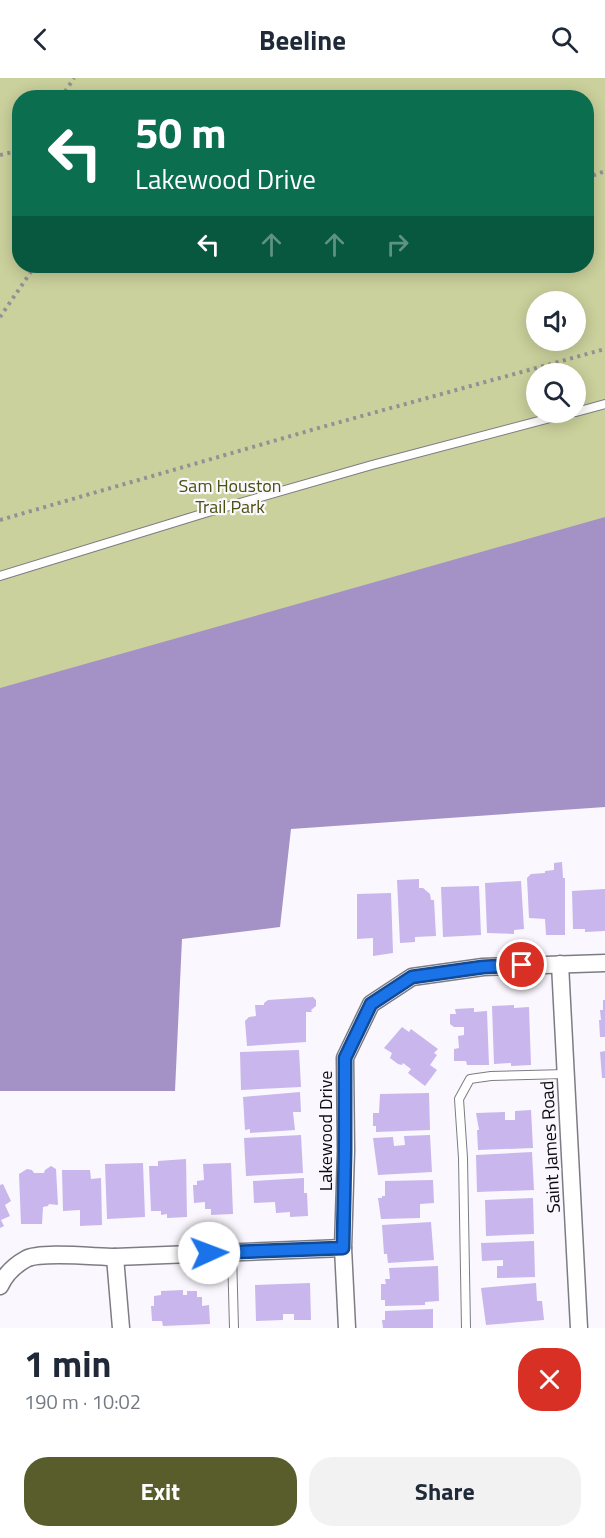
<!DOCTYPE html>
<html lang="en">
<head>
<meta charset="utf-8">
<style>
	body { margin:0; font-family:"Titillium Web",sans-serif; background:#f2f2f3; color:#1f2937; height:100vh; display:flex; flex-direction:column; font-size:22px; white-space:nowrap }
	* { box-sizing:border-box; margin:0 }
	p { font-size:20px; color:#747a83 }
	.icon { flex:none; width:33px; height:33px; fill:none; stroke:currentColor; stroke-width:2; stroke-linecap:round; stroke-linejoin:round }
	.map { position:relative; height:1250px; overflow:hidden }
	.drawer { display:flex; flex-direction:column; background:#fff; flex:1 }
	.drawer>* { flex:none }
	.banner { position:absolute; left:12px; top:12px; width:582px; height:183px; border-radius:24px; box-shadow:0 3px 15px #0003; background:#0b6e4f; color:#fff; overflow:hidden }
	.controls { position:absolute; left:526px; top:213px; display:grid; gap:12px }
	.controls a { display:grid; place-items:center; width:60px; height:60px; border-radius:50%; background:#fff; box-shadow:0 3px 15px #0003; font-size:30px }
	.pin { position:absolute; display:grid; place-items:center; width:51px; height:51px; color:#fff; margin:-26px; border:3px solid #fff; border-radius:50%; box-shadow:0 2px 6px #0007 }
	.me { position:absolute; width:66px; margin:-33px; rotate:88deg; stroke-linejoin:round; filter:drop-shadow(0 0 4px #0008) }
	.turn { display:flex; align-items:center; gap:21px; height:126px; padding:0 24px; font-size:27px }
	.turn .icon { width:78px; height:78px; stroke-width:2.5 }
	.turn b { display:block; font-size:42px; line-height:51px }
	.lanes { display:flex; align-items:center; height:57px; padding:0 24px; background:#0003; justify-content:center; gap:30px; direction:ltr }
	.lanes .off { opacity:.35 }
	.round { display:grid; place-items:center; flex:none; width:63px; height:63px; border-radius:24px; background:#f2f2f3 }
	.summary { display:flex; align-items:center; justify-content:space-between; height:102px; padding:0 24px }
	h1 { font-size:36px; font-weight:700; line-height:45px }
	.cta { display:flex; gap:12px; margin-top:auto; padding:12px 24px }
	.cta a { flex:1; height:69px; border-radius:24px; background:#595d2b; color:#fff; font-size:24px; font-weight:700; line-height:69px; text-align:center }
	.cta a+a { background:#f2f2f3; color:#1f2937 }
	header { display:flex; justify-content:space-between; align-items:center; height:78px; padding:0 24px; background:#fff; font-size:27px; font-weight:700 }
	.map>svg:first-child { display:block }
</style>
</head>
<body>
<header><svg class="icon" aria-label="back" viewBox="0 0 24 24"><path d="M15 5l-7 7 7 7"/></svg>Beeline<svg class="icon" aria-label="search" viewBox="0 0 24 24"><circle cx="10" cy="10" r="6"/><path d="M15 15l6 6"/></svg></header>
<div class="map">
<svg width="605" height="1250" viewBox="0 0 605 1250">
	<rect width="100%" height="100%" fill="#faf8fe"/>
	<path fill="#cbd19c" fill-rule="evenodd" d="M0,0h605v554l-605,164zM20,20h566v168h-566zM537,224h39v38h-39zM537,296h39v38h-39z"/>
	<path fill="#a492c6" d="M605,439v290l-314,22 -11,98 -98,12 -7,152h-175v-403z"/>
	<g fill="#c8b6ec">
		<path d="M562,784l1,16h2v57h-19l-1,-16 -16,-1 -2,-40 4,-4 14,-1v-2l9,-1v-7z"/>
		<path d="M419,801v9h4l7,6 1,6h3l2,36 -21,1v5l-15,1 -3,-63z"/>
		<path d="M521,803l3,48 -10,1v4l-27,-1 -2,-50z"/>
		<path d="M479,808l2,49 -38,2 -2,-50z"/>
		<path d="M605,811v42l-20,1v-3h-12l-1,-38z"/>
		<path d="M391,815l2,60 -20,3v-18l-16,1v-45z"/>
		<path d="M313,919l3,3v6l-5,4 1,2h-6v30l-59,4 -2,-25 4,-4 7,-1 -1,-11h9v-2l4,-3z"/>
		<path d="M603,922h2v37h-5l-1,-17h2l-1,-10h3z"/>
		<path d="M514,927v3l15,-1 2,58 -20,1v-3l-17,1 -2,-58z"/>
		<path d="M474,930v4l13,-1 2,54h-22l-1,-4h-12v-12l5,-1 -1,-12 6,-1v-8h-10l-4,-3v-10h6l-1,-5z"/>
		<path d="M402,949l7,5 2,-3 27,20 -4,4 3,2 -7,10 7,5 -12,16 -17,-13 3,-4 -8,-6 -1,2 -4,-1 -8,-6 2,-5 -8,-5z"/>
		<path d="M299,972l2,37 -60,3 -1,-38z"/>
		<path d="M605,973v27h-3l-2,-26z"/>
		<path d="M300,1014l1,20h-8l2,18 -45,3v-4l-5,1 -2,-33z"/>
		<path d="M429,1015l1,37 -54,2v-6h-3v-13h6l1,-19z"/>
		<path d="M531,1032l2,38 -55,2 -1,-20h2l-3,-17 29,-1v8h10v-9z"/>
		<path d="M301,1057l2,38 -57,3 -2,-38z"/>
		<path d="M430,1057l2,37 -54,3 -5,-37 20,-1 1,9 11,-1 -1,-9z"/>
		<path d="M532,1074l2,38 -57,2 -1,-37z"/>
		<path d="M186,1081l1,58 -20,1v-4l-6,1v-4h-10l-2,-45h9v-5z"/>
		<path d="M143,1085l2,54 -38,2 -2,-55z"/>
		<path d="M231,1085l2,51 -22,1v-6h-6v-7l-11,1 -1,-18h4v-4l7,-1 -1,-16z"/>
		<path d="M51,1088l5,3 2,36 -9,-1 -1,2 -5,1 -1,17h-21l-2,-50 8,-5 5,1 2,3h10l1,-3z"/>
		<path d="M62,1092h28l1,9 10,-1 1,47 -22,1v-16l-17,1z"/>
		<path d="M304,1100v15h3l1,23 -18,1v-5l-14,1 -1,-11 -21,1 -1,-22z"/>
		<path d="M433,1102l1,23 -14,1v14l-39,1 -3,-21h4v-2h3v-15z"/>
		<path d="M3,1106l8,17 -6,4 5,11 -9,4 3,6 -4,2v-43z"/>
		<path d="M533,1120l1,36 -48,2 -1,-36z"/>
		<path d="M431,1144l3,38 -46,3 -1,-9h-3l-2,-29z"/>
		<path d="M534,1163l1,36 -38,1v-12h6v-6l-21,1 -1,-18z"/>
		<path d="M438,1188l1,35 -14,1v3l-40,1v-6h-4v-16h5l-1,-5h5l-1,-11z"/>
		<path d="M310,1205l1,37h-17v-6h-11v6l-27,1 -1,-36z"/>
		<path d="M536,1205l1,18h5l2,19 -58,5 -5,-37z"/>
		<path d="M183,1212v5h4v-4h10v6h5v9l7,-1 1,19 -47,2 -1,-5h-10l-1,-15h3v-10l7,-1v-4z"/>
		<path d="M433,1231v19h-50l-1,-8h3v-9z"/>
	</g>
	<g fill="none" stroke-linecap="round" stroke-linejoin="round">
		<g stroke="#7e7c83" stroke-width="10">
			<g id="service">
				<path d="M576,334l29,-8"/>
				<path d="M0,498l205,-63 167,-48 201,-53"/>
				<path d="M232,1174l2,76"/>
				<path d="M466,1250l-3,-170 -4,-59 11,-20 21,-3 75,-2"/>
			</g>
		</g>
		<g stroke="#7e7c83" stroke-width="19">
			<g id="minor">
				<path d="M560,886l19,364"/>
				<path d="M115,1179l228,-9"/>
				<path d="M0,1208c5,-11 15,-21 26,-27 15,-8 70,-2 89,-2l6,71"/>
				<path d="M347,1250l-4,-80 3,-97 -1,-93 26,-54 41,-27 71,-10 122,-4"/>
			</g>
		</g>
		<g stroke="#939196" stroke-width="4" stroke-dasharray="3 4.5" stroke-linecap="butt">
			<path d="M61,20l13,-20"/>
			<path d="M0,77l13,-3 7,-3"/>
			<path d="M586,100l19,-7"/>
			<path d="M0,239l35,-51"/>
			<path d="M0,442l322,-93 283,-78"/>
		</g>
		<use href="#service" stroke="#fff" stroke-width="8"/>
		<use href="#minor" stroke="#fff" stroke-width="16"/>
	</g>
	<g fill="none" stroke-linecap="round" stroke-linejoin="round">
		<g stroke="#114b97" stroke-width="15">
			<path id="route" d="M209,1175l134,-5 2,-97v-93l26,-54 41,-27 71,-10 39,-2"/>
		</g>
		<use href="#route" stroke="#1a73e8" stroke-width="10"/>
	</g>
	<g text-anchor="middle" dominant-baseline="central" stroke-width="4.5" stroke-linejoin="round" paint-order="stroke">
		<g font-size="18" fill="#4c500e" stroke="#faf8fe">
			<text x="230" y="407">Sam Houston<tspan x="230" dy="21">Trail Park</tspan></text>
		</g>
		<g font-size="18" fill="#0d0c0e" stroke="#faf8fe">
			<text transform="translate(325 1053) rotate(-90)">Lakewood Drive</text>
			<text transform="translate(550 1069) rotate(-93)">Saint James Road</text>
		</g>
	</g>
</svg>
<div class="controls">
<a><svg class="icon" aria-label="sound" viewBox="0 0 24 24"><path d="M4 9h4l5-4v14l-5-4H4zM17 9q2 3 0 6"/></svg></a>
<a><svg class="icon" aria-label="search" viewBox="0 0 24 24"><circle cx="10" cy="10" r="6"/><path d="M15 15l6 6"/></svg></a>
</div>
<div class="pin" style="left:522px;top:887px;background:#d93025"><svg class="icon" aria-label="arrive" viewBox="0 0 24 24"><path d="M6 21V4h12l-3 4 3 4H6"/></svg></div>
<svg class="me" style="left:209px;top:1175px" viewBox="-20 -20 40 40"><circle r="19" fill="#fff"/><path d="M0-13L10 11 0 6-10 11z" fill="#1a73e8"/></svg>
<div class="banner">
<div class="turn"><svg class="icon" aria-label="left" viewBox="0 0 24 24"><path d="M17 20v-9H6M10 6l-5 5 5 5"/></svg><div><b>50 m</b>Lakewood Drive</div></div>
<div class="lanes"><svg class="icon" aria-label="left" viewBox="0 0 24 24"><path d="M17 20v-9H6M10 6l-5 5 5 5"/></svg><svg class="icon off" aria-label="ahead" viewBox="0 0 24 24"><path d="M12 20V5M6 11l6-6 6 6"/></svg><svg class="icon off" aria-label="ahead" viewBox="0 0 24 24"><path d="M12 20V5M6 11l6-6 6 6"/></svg><svg class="icon off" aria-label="right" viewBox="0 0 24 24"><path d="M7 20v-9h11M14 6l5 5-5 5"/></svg></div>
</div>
</div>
<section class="drawer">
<div class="summary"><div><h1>1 min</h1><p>190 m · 10:02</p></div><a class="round" style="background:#d93025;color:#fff"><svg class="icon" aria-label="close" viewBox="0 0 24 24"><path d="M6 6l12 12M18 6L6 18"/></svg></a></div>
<div class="cta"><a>Exit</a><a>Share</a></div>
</section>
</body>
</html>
